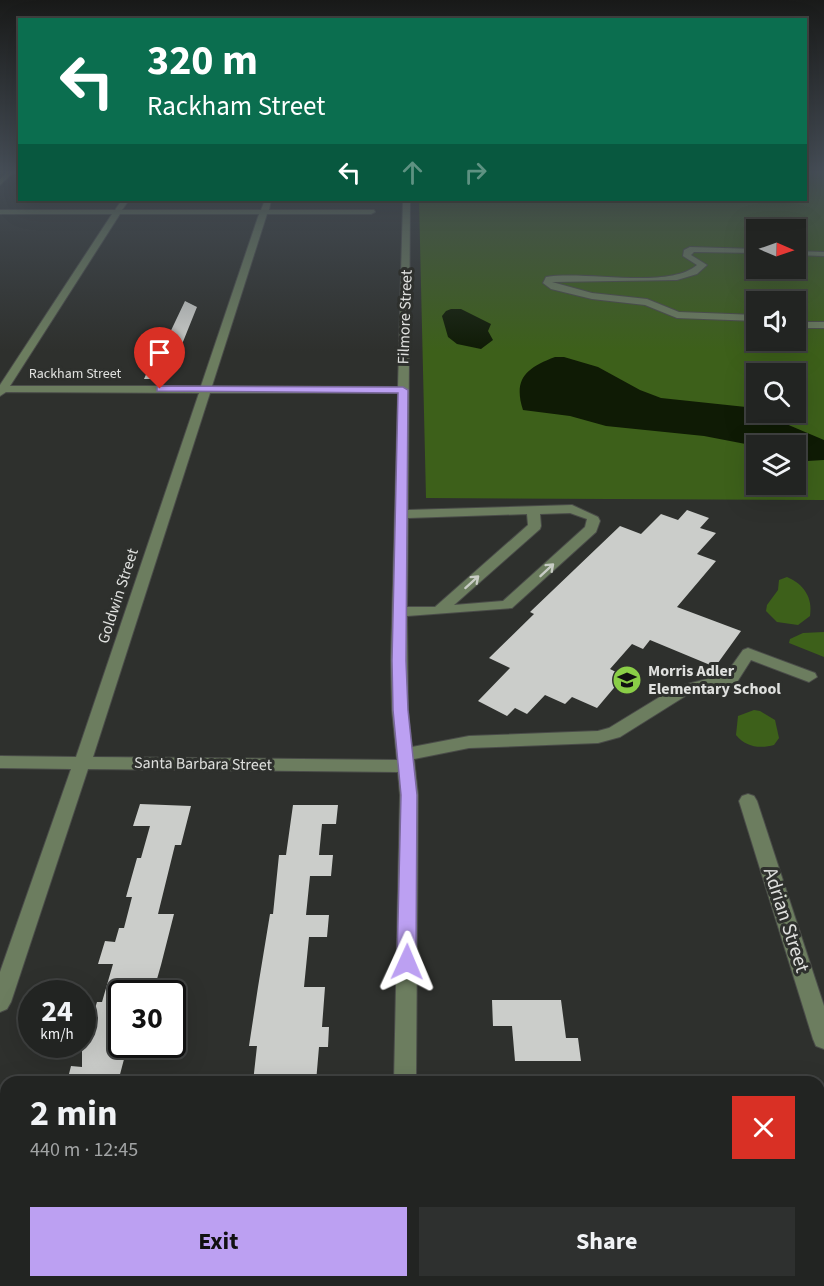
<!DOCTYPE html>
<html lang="en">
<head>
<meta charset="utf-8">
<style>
	body { margin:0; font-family:"Source Sans 3",sans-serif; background:#2e302f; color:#f1f3f6; height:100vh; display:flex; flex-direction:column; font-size:22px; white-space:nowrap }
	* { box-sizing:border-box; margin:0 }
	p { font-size:20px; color:#a2a4a5 }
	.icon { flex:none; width:33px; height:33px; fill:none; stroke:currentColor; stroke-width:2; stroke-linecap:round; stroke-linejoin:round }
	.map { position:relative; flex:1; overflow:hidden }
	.details { position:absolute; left:0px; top:1076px; width:825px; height:212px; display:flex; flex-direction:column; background:#222422; border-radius:18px 18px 0 0; box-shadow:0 6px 24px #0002,0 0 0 2px #3f4140 }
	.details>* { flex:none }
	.banner { position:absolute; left:18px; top:18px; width:789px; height:183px; border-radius:0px; box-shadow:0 6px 24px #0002,0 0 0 2px #3f4140; background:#0b6e4f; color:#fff; overflow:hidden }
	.needle { width:39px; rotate:92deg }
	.buttons { position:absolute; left:746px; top:219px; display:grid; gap:12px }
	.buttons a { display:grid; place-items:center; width:60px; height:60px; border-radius:0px; background:#222422; box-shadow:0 6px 24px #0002,0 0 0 2px #3f4140; font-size:30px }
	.speed { position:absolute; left:18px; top:980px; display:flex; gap:12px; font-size:30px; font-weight:700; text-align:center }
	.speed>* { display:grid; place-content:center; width:78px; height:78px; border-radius:50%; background:#222422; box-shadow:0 6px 24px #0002,0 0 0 2px #3f4140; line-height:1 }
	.speed small { font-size:15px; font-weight:400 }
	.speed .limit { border:3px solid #111; border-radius:9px; background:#fff; color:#111 }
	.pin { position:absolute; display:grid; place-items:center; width:51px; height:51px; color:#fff; margin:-62px -26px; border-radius:50% 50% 50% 0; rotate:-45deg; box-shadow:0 0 6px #0007 }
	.pin .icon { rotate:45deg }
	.me { position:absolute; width:66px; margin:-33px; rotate:1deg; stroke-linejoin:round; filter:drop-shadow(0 0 4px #0008) }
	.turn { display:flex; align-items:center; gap:21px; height:126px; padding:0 30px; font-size:27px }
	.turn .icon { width:78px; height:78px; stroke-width:2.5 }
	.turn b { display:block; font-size:42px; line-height:51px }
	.lanes { display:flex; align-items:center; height:57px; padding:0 30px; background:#0003; justify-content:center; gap:30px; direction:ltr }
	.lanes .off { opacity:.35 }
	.round { display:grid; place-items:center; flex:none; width:63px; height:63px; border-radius:0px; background:#2e302f }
	.headline { display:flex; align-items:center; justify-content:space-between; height:102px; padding:0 30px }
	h1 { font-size:36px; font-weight:700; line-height:45px }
	.cta { display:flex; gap:12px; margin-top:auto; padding:12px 30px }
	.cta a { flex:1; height:69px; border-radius:0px; background:#bca0f2; color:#111; font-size:24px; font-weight:700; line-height:69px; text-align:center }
	.cta a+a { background:#2e302f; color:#f1f3f6 }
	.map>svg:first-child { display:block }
</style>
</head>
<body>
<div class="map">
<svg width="824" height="1286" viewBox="0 0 824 1286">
	<rect width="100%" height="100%" fill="#2e302d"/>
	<g fill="#3d601a" fill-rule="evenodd">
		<path d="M806,171h18v329l-398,-2 -7,-298h387zM756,230h39v38h-39zM756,302h39v38h-39zM756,374h39v38h-39zM756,446h39v38h-39z"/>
		<path d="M787,577c17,7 26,21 23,39l-12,9 -21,-3 -11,-11 1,-6 11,-15 1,-10z"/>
		<path d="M824,632v25l-35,-14 1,-4 13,-6z"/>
		<path d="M754,710l6,1 15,9 4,18 -5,7c-15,4 -28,2 -38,-10l2,-19z"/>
	</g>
	<g fill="#0f1b05">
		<path d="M451,309h10l30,15 -3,7 5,9 -12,9 -24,-5 -9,-7 -6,-21 4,-5z"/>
		<path d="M555,357h9l34,10 42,23 21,8 85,9 78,33v20l-17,1 -12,-3v-12h-39l-52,-10 -98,-10 -36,-10 -47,-6c-10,-31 3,-42 32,-53z"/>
	</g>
	<g fill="#cbcdca">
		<path d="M185,301l12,6 -29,72h-24l8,-18h3l9,-20h2z"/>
		<path d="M687,510l22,8 -9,10 16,5 -19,21 19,7 -39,46 64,24 -26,36 -65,-27 -7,9 -11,-5 -22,25 14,7 -27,32 -25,-11 -7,7 -20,-9 -18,19 -12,-6 -8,8 -29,-15 32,-33 -21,-10 45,-44 -4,-2 90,-86 21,8 20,-20 17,6z"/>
		<path d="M140,804l51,2 -10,39h-6l-17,69h16l-13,51 -8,28h-31v51h6l-10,38h-51l4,-16 11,1v-49h10l5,-16h5l11,-38h-15l7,-23 10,1 4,-14h5l8,-31h-6l11,-39h4l9,-32h-17z"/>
		<path d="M293,805h45l-2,19h-14l-3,31h14l-2,21h-21l-4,39h23l-2,22h-18l-5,50h21l-3,40h7l-1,20h-9l-3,35h-63l4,-36h-8l9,-59 12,-73h3l6,-59h7z"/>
		<path d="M492,1000h69l5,38h12l3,23h-66l-3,-35h-19z"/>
	</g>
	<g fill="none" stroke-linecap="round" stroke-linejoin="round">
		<g stroke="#4a4c49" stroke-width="2">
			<g id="minor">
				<path d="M8,171h7l-15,14v-6z"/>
				<path d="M122,200h7l-7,10h139l4,-10h6l-2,10h105l1,2 -4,2h-104l-55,172 186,1 5,-187h7l-2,310 164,-5 26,12 2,4 -4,11 -84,76 -105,8 1,94 4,37 57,-11 129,-5 11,-3 67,-41 50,-13 17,-24 5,-2 67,25 2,4 -8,5 -58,-22 -14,22 -50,13 -67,42 -22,6 -129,5 -55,11 4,36 -2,287h-22l6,-287 -2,-23 -310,-3 -77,233 -4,7 -7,3v-40l71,-203 -71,-1v-12l76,1 123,-364 -193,-1 -6,4v-11l112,-171h-112v-4h115zM120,214h139l-58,172h-191zM210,393h188l-7,268 1,49 5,50 -304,-3zM570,513l17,6 -2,8 -82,74 -49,4 86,-76 1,-3 -1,-12zM527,514l1,11 -93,82h-28l1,-89z"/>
				<path d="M690,247l66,2v4l-62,-1 -3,3 16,10 -10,9 -20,6 -125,2 40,11 55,6 32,13 77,3v6l-79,-3 -32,-13 -53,-6 -41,-10 -8,-6 3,-6c39,-7 122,13 151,-12l-14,-9 1,-6z"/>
				<path d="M795,251l29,1v4l-29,-1z"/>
				<rect x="795" y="322" width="29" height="6"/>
				<path d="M748,794l6,2 3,5 67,205v43l-8,-3 -3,-7 -74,-238 3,-5z"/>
				<rect x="389" y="1281" width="26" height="5"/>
			</g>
		</g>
		<use href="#minor" fill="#6c7d5f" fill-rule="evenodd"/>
	</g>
	<defs><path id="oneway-shaft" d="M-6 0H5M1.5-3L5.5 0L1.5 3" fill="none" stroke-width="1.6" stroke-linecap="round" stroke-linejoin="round" transform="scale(1.5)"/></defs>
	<g stroke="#c8ccc5">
		<use href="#oneway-shaft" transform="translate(547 570) rotate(-43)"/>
		<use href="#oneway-shaft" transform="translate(472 582) rotate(-42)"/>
	</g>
	<linearGradient id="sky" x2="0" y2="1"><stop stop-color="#191a19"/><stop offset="0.49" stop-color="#464e57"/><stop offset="1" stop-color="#464e57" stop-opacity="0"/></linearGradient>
	<rect width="824" height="351" fill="url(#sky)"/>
	<path fill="#bca0f2" stroke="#7a689d" stroke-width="1.5" d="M160,386l243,1 5,3 -2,271 2,49 9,85 -1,167 -3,6 -6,2 -7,-2 -3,-6 4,-167 -8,-85 -1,-49 6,-268 -241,-2v-4z"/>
	<defs>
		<g id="school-disc" transform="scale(1.5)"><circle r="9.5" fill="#8ace47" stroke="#2e302d"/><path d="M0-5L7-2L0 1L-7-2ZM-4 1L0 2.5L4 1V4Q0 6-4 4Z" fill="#111"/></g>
	</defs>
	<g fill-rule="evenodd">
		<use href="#school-disc" x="627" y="680"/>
	</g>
	<g text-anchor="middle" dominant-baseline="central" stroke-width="6" stroke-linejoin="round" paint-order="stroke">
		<g font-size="14" fill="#dfe0de" stroke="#2e302d">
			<text x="75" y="374">Rackham Street</text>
		</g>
		<g font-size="16" fill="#dfe0de" stroke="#2e302d">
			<text transform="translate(405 317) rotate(-88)">Filmore Street</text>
			<text transform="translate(118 596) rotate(-72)">Goldwin Street</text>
			<text transform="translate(203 764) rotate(1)">Santa Barbara Street</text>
		</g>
		<g font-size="16" font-weight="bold" fill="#dfe0de" stroke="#2e302d" text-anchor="start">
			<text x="648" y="671">Morris Adler<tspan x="648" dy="18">Elementary School</tspan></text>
		</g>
		<g font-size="20" fill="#dfe0de" stroke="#2e302d">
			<text transform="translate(786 920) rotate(72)">Adrian Street</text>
		</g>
	</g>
</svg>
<div class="buttons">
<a><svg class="needle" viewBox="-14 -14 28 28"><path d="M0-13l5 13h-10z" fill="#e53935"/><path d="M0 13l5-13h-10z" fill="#a2a4a5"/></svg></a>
<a><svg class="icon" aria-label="sound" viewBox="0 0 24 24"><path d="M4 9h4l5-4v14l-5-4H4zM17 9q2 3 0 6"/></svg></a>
<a><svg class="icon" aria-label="search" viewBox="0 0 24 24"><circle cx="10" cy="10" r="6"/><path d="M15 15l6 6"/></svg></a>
<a><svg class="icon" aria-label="layers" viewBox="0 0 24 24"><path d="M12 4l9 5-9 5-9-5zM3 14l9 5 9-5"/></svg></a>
</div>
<div class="speed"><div>24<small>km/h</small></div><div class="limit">30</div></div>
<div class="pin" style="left:160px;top:389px;background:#d93025"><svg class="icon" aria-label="arrive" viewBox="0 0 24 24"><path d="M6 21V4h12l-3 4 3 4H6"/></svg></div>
<svg class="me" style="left:407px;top:962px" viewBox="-20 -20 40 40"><path d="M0-17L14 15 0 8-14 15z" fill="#bca0f2" stroke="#fff" stroke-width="4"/></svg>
<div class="banner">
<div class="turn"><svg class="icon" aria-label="left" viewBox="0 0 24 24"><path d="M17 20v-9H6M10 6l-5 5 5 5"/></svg><div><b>320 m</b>Rackham Street</div></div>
<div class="lanes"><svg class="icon" aria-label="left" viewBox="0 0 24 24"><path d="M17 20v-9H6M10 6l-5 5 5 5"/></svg><svg class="icon off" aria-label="ahead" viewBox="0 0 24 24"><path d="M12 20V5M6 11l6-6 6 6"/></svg><svg class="icon off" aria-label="right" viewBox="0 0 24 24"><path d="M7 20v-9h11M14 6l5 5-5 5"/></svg></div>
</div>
<section class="details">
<div class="headline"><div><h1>2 min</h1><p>440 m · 12:45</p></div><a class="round" style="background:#d93025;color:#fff"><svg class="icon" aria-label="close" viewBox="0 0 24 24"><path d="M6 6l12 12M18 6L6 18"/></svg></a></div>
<div class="cta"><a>Exit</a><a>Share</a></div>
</section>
</div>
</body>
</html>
